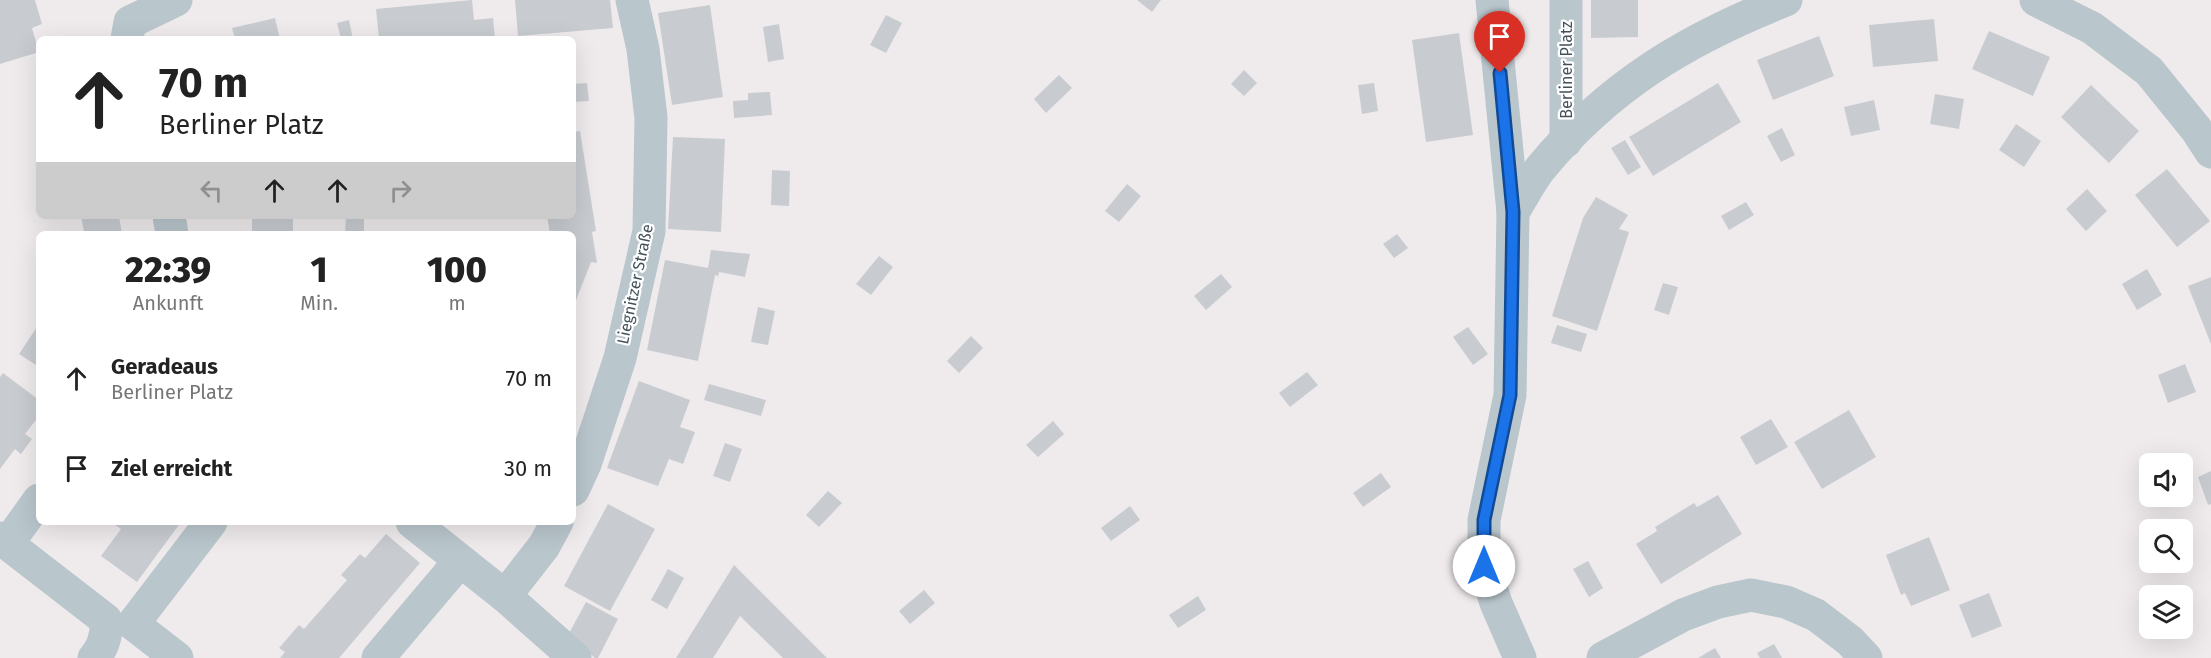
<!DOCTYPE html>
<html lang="de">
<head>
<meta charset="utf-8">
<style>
	body { margin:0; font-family:"Fira Sans",sans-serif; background:#f6f6f6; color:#222; height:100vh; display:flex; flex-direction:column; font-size:22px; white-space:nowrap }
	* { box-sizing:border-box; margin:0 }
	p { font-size:20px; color:#767676 }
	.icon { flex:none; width:33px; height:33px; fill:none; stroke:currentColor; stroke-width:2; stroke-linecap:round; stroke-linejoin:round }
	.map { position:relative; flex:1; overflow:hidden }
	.sheet { position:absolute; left:36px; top:231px; width:540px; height:294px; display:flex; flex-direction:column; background:#fff; border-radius:9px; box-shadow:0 6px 24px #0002 }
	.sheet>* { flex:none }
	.hud { position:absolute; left:36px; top:36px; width:540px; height:183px; border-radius:9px; box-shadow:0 6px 24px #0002; background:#fff; color:#222; overflow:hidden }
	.fabs { position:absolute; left:2139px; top:453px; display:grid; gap:12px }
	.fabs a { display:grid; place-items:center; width:54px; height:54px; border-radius:9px; background:#fff; box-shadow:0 6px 24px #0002; font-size:30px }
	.pin { position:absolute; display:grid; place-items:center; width:51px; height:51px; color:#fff; margin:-62px -26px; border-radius:50% 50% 50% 0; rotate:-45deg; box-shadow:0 0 6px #0007 }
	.pin .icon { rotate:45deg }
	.me { position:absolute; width:66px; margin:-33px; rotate:0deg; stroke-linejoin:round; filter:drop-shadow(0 0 4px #0008) }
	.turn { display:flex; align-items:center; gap:21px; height:126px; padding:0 24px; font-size:27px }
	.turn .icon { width:78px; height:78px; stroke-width:2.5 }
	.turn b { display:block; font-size:42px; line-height:51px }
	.lanes { display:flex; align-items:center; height:57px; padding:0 24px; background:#0003; justify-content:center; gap:30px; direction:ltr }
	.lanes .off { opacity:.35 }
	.eta { display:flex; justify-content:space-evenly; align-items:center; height:102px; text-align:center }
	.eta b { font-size:36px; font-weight:800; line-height:42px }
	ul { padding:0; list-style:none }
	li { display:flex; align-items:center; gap:18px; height:90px; padding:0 24px }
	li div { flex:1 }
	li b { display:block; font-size:22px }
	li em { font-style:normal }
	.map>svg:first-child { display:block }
</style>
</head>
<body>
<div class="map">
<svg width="2211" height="658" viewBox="0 0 2211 658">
	<rect width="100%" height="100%" fill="#efebec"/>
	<g fill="#c8ccd1">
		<path d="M0,0h35l7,24 -10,4 7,24 -39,12z"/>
		<path d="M472,0l2,20 19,-2 2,21h-116l-3,-30z"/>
		<path d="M515,0h95l3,28 -95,8z"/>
		<path d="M1137,0h24l-9,12z"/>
		<path d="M1591,0h47v37l-47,1z"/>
		<path d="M710,5l13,92 -51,8 -14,-92z"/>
		<path d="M886,15l16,8 -16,30 -16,-8z"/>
		<path d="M275,18l5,21h-45l-3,-11z"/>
		<path d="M1934,19l4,42 -65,6 -4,-42z"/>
		<path d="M349,20l4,19h-12l-4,-16z"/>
		<path d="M779,24l5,35 -16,3 -5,-35z"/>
		<path d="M1989,31l61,26 -17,39 -61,-27z"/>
		<path d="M1459,33l14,102 -47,7 -14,-102z"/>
		<path d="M1819,36l15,40 -61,24 -16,-40z"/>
		<path d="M1244,70l13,13 -13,13 -13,-12z"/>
		<path d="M1059,75l13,13 -26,25 -12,-14z"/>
		<path d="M587,83l2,18 -16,1v-18z"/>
		<path d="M1374,83l4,28 -16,3 -4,-29z"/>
		<path d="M1718,83l23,39 -88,54 -24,-39z"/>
		<path d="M2091,85l48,46 -30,32 -48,-46z"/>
		<path d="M770,92l2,23 -38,3 -1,-17 15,-1v-7z"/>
		<path d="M1935,94l29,5 -5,30 -29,-5z"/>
		<path d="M1874,100l6,30 -29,6 -7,-29z"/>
		<path d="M2016,124l25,17 -17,26 -25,-17z"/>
		<path d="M1782,128l13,27 -14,7 -14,-26z"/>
		<path d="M580,131l16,100 -4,1 5,31 -6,-1 -18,46v-74h-23l-3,-18h26v-84z"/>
		<path d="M673,137l52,2 -4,93 -53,-3z"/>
		<path d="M1625,140l16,27 -13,8 -17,-27z"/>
		<path d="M2167,169l43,52 -33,26 -42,-52z"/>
		<path d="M772,170l18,1 -1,35 -18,-1z"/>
		<path d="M1127,184l14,12 -22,26 -14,-11z"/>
		<path d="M2087,189l20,22 -21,20 -20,-22z"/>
		<path d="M1596,197l32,18 -9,14 10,3 -32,99 -45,-15 31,-98z"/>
		<path d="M1746,202l8,13 -25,15 -8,-14z"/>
		<path d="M81,216h38l3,18h-32v-3l-6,1z"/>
		<rect x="252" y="216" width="41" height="18"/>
		<path d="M346,216h18v18h-19z"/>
		<path d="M1397,234l11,14 -14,10 -11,-14z"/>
		<path d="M711,250l39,4 -5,23 -26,-5 -1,4 -3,-1 -17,86 -51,-11 18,-90 43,8z"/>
		<path d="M879,256l14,11 -22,28 -15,-11z"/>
		<path d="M2147,269l15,26 -25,15 -15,-26z"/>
		<path d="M1221,274l11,13 -26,23 -12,-14z"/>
		<path d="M2211,277v67l-23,-58z"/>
		<path d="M1663,283l15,4 -9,28 -15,-5z"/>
		<path d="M758,307l17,4 -7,34 -17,-3z"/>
		<path d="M39,324v43l-20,-13z"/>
		<path d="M1557,325l30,9 -6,18 -30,-9z"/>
		<path d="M1468,327l20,27 -15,11 -20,-28z"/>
		<path d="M971,336l12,12 -24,25 -12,-12z"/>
		<path d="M2185,364l11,28 -28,11 -10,-28z"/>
		<path d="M1307,372l11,13 -28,22 -11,-14z"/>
		<path d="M3,373l36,27v16l-14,18 7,5 -11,15 -6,-5 -15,20v-92z"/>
		<path d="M639,381l51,19 -10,27 15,5 -12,32 -14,-5 -11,27 -51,-18z"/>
		<path d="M709,384l57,16 -5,16 -57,-16z"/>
		<path d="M1849,410l27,47 -54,32 -28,-47z"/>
		<path d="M1771,419l17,28 -32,18 -16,-28z"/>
		<path d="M1053,421l11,13 -26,23 -12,-12z"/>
		<path d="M725,443l17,6 -12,33 -17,-6z"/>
		<path d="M2211,471v33l-3,1 -10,-28z"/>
		<path d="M1381,473l10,14 -28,20 -10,-14z"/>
		<path d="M828,491l14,12 -23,24 -13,-12z"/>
		<path d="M1718,495l24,39 -81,50 -25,-40 21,-13 -2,-4 39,-24 3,4z"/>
		<path d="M608,504l47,25 -45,82 -46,-25z"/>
		<path d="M1130,506l10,14 -29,21 -10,-13z"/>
		<path d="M117,522h64l-44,60 -36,-26 20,-27 -6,-4z"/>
		<path d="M386,534l34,29 -81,95h-59l5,-6 -6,-4 20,-23 5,4 43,-49 -6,-5 19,-21 5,4z"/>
		<path d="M1929,537l21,53 -39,16 -6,-13 -4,2 -15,-40z"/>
		<path d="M1588,561l15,27 -14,9 -16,-28z"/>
		<path d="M734,565l93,93h-44l-43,-42 -27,42h-37z"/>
		<path d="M668,569l16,9 -17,31 -16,-9z"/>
		<path d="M924,590l11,13 -25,21 -11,-13z"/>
		<path d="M1989,593l13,33 -30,12 -13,-33z"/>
		<path d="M1198,596l8,14 -28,18 -9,-13z"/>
		<path d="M586,602l32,17 -20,39h-3l-27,-23z"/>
		<path d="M1774,644l8,14h-22l-3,-5z"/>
		<path d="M1715,648l6,10h-23z"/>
	</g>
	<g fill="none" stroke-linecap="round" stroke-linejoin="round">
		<g stroke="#b9c6cc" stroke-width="33">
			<path d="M1492,0l21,212 -3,183 -26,125v46l12,37 24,55"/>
			<path d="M1566,0v141"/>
			<path d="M2036,0l56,28 57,43 47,58 15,23"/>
			<path d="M127,39l3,-17 46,-22"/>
			<path d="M1513,212c9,-14 17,-30 27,-43 68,-83 147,-130 246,-169"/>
			<path d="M169,216l3,18"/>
			<path d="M573,490l12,-26 35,-106 29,-127 2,-113 -8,-69 -11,-49"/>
			<path d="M412,522l93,74 70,62"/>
			<path d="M0,538l106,82c1,15 -2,27 -12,38"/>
			<path d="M8,543l31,-43"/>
			<path d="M505,596l39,-50 13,-24"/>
			<path d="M177,658l-44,-34 78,-102"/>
			<path d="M378,658l82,-97"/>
			<path d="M1603,658l80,-43 35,-13 33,-7 35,7 30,13 34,26 16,17"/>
		</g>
	</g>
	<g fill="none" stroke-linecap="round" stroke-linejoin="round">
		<g stroke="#114b97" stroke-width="15">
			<path id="route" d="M1484,566v-46l26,-125 3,-183 -13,-139"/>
		</g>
		<use href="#route" stroke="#1a73e8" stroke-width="10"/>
	</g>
	<g text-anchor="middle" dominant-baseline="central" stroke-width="4.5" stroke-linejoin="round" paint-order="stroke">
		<g font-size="16" fill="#43525a" stroke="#fff">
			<text transform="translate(1566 70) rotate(-90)">Berliner Platz</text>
			<text transform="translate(635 284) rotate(-78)">Liegnitzer Straße</text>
		</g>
	</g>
</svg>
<div class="fabs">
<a><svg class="icon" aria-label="sound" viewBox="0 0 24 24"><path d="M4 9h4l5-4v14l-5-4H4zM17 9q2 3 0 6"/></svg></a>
<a><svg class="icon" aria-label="search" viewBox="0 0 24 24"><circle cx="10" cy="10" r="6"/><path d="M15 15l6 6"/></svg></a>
<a><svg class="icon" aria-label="layers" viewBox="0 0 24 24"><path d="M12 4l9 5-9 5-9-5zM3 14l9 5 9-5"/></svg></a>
</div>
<div class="pin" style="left:1500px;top:73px;background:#d93025"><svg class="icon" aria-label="arrive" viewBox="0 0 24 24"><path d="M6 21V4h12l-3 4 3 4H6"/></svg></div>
<svg class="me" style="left:1484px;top:566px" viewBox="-20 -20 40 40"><circle r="19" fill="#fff"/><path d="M0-13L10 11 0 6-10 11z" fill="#1a73e8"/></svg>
<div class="hud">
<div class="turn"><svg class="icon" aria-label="ahead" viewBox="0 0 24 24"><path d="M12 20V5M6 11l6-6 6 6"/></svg><div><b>70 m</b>Berliner Platz</div></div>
<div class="lanes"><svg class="icon off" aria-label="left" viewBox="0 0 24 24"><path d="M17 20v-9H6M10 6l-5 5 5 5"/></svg><svg class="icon" aria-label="ahead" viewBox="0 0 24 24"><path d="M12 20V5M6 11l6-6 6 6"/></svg><svg class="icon" aria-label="ahead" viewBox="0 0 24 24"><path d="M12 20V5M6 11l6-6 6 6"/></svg><svg class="icon off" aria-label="right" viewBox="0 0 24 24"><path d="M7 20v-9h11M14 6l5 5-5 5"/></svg></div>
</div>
<section class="sheet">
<div class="eta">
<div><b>22:39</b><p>Ankunft</p></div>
<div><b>1</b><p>Min.</p></div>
<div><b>100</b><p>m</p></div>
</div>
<ul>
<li><svg class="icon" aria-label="ahead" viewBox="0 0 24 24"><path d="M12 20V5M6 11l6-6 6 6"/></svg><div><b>Geradeaus</b><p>Berliner Platz</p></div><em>70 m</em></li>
<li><svg class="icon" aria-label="arrive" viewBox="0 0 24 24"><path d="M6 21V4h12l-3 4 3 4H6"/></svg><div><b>Ziel erreicht</b></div><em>30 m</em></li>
</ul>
</section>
</div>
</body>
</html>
